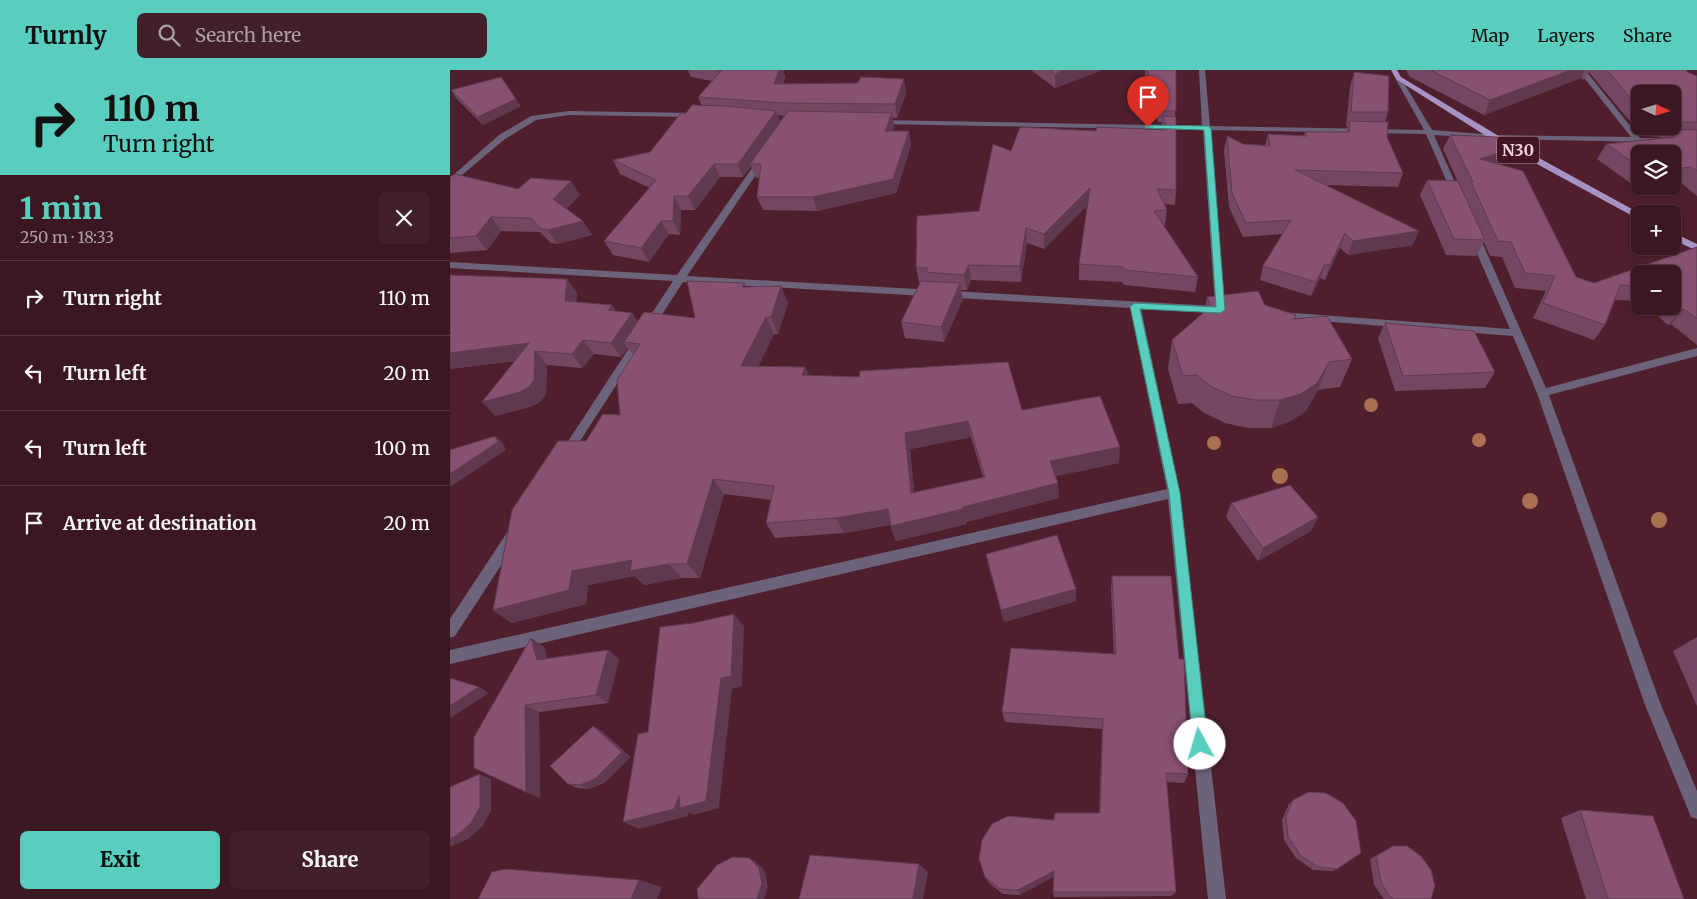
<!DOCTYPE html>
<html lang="en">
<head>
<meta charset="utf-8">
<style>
	body { margin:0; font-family:Merriweather,serif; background:#42202a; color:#f1f3f6; height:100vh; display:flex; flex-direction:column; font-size:19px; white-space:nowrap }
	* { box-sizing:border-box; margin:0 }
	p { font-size:16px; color:#ac9fa5 }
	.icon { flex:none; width:28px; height:28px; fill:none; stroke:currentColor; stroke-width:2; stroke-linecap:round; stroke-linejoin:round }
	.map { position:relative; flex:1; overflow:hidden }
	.details { display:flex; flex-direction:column; background:#3b1722; width:450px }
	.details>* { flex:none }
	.guide { background:#59cebe; color:#111; overflow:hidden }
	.needle { width:32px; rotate:94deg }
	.fabs { position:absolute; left:1181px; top:15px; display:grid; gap:10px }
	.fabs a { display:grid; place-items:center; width:50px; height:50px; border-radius:8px; background:#3b1722; box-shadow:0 1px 4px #0004,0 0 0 1px #543640; font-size:25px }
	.pin { position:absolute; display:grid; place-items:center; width:42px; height:42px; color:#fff; margin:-51px -21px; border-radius:50% 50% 50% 0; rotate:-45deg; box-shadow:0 0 5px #0007 }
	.pin .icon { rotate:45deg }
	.me { position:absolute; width:55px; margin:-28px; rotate:354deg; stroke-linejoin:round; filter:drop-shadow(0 0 4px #0008) }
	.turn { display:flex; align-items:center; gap:18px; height:105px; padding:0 20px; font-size:22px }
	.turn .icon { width:65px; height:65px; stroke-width:2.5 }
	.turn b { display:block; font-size:35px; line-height:42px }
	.round { display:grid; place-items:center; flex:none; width:52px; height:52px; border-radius:8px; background:#42202a }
	.headline { display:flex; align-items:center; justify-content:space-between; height:85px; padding:0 20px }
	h1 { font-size:30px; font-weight:800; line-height:38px; color:#59cebe }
	.button { display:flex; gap:10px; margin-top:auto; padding:10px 20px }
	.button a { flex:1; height:58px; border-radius:8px; background:#59cebe; color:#111; font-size:20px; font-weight:800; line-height:58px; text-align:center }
	.button a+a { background:#42202a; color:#f1f3f6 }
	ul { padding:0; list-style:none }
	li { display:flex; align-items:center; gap:15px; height:75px; padding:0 20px; border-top:1px solid #543640 }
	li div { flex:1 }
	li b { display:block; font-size:19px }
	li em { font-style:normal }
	header { display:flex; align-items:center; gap:30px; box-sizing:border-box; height:70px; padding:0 25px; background:#59cebe; color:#111 }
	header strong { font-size:24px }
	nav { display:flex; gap:28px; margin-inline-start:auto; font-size:18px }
	.search { width:350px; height:45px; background:#42202a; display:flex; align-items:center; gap:12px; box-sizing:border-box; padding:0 18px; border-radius:8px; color:#ac9fa5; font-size:19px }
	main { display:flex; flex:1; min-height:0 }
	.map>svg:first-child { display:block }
</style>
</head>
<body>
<header>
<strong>Turnly</strong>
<div class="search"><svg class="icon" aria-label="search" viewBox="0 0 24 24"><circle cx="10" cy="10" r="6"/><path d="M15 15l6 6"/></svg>Search here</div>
<nav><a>Map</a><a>Layers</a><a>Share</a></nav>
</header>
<main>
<section class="details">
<div class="guide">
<div class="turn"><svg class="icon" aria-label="right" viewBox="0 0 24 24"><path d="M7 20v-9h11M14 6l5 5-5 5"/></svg><div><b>110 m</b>Turn right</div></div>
</div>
<div class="headline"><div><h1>1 min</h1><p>250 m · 18:33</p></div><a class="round"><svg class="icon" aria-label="close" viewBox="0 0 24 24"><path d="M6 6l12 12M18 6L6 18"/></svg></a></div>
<ul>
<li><svg class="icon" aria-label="right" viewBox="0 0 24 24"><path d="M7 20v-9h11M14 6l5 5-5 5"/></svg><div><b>Turn right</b></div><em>110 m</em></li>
<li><svg class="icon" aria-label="left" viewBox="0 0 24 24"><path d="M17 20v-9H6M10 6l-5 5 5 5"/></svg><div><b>Turn left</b></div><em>20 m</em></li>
<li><svg class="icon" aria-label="left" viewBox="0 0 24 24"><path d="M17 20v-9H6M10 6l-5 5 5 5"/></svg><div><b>Turn left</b></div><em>100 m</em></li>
<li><svg class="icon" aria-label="arrive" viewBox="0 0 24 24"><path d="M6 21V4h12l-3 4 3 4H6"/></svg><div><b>Arrive at destination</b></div><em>20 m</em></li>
</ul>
<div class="button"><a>Exit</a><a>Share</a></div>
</section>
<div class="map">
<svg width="1247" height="829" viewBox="0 0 1247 829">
	<rect width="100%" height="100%" fill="#4f1f2d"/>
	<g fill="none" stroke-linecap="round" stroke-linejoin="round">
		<g fill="#6c637a" fill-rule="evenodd">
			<path d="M749,0h6l5,56 214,4 -29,-52 3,-2 3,2 31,52 62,5 137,2 -53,-67h7l55,68 57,1v4l-203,-4 -60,-4 27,61 -4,3 -4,-3 -27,-62 -216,-4 15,180 -5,3 -79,-4 39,184 46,406h-18l-40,-400 -718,165v-14l717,-161 -37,-181 -447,-26 -114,176h-8l-2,-3 2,-3 112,-171 -223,-13v-6l227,13 82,-117h3l4,2 -79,116 528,30 -12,-176 -326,-6 -4,-2 4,-2 325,6z"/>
			<path d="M119,41l126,2 4,2 -4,2 -126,-2 -33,5 -31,19 -55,46v-7l49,-43 32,-19z"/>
			<path d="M1023,160l5,3 68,155 151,-40v8l-148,39 112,310 36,86v28l-6,-2 -46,-112 -108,-312 -24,-57 -233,-18 -5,-3 5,-3 230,17 -42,-96z"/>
			<path d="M65,456l5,2 2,4 -2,4 -65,100 -5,2v-19l60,-91z"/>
		</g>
		<g fill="#a793c3" fill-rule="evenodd">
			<path d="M941,0h6l4,7 96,58 144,79 -1,6 -149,-81 -95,-60z"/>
			<path d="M1222,162l25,12v7l-25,-12z"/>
		</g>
	</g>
	<g fill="#ab7052">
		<circle cx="921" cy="335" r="7"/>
		<circle cx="1029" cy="370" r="7"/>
		<circle cx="764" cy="373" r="7"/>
		<circle cx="830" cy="406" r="8"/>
		<circle cx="1080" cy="431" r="8"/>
		<circle cx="1209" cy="450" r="8"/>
	</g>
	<g fill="#754662" fill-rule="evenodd">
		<path d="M238,0h95l2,7 -2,7 123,9 -9,25h-4l1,8 -1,5h16l2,14 -15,48 -79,18 -54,-1 -6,-13 3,-19h-4l-5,-12 -8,11h-23l-25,33h-14l-1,25 -11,-1 -20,28 -36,-7 -9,-14 46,-53 -30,-14 -7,-14 37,-8 36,-39 16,-7 -4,-9 14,-16 -21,-4zM328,45l6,1 -4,6z"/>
		<path d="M581,0h69v1l-45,17z"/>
		<path d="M695,0h31l-1,47 1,73 -1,15 -10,-1 2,6 -2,15h-2l35,52 -3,15 -71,-7 -2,-3 -43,-2v-16l8,-59 -43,44 -17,-6 -6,39 -50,-2 -4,10h-6l2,9 -19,43 -39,-4 -4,-16 19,-40h-1l-3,-15 63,-56 32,-60 85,-20 65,-1 1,-8h-4l-13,-44z"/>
		<path d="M956,0h280l1,2 10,4v120l-17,-14 -8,1v-29h-32v32h2l-6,1 -39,-28 9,-15 54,-6 1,-1 -14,-1 -21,-19 -37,-45 -5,8 -3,-2 -97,37 -74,-38zM1190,24h32v32h-32z"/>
		<path d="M904,2l34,40 -3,10 2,15 16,36 -5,14 -73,-2 88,60 -65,10 -8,-7 -15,32 -5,-2 -9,18 -51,-16 3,-14 19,-32 -39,3 -14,-30 -5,-57 3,-14 16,8 22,1 3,-11 36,2 1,-4h41l2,-5h-2l4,-40z"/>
		<path d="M1,20l70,16 -38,19 -27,-27z"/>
		<path d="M1000,65l71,23 -21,7 76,112 18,6 103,-36v98l-26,-21 -3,1 -21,-19h25v-32h-32v27l-25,-1 -10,25 -11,15 -61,-22 13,-27 -31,-3 -13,-31 -12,-1 -6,-14 -8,14 -30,-1 -26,-60 7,-15 37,15 -21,-46z"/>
		<path d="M0,107l68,12 62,6 -14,14 26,26 -35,9 -6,-1 -11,-11 -39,-1 -14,19 -37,3z"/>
		<path d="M117,209l10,14 -1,9 40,9 16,2 6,9 57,-4 52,-31 34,-1 7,17 -10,31h-4l-16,33h47l4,8 213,35 97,53 -63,13 3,22 -93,24 1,2 -71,17 -6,-16 -46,8 -69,5 -9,-15 5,-23 -47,-6 -24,84h-18l-38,7 -9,-9 -47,9 -2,19 -74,19 -19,-13 93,-169 34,-26 13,-60 -5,-7 -7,9 -27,-3 -12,14 -35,-3 -1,29 -5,7 -8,5 -38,10 20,-55 -65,8zM521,367l12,40 -69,16 -4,-44z"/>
		<path d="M757,227l58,8 30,14 57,40 -12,28 -22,3 -12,21 -15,10 -20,7h-23l-23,-5 -21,-10 -12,-10 -14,1 -10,-35 4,-29 32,-28z"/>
		<path d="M935,253l110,49 -10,16 -90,3 -17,-53z"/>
		<path d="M781,433l87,14 -7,14 -53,30 -32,-44z"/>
		<path d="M536,484l90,47 -72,21 -15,-54z"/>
		<path d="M662,506l76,198 -4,9 -18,-1 10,110 -5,4 -117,1 -1,-5v-15l-33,18 -17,-1 -14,-11 -4,-6 69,-57 45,-7 3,-84 -97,-7 -3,-10 112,-58 -3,-64z"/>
		<path d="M1247,567v69l-24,-55z"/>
		<path d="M94,577l3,11 61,-8 11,9 -11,44 -69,9 1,86 -14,-6 -52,-24z"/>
		<path d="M152,661l28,26 -26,26 -15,6 -12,-1 -9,-4z"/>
		<path d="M843,730l44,69 -5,2 -19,-1 -17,-12 -12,-18 -2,-20 7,-16z"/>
		<path d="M1130,740l104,89h-98l-25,-81z"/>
		<path d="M943,776l38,53h-47l-10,-14 -4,-26z"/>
	</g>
	<g fill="#5f3950">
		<path d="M329,0h4l2,7 -7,20 -4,-13z"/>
		<path d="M615,0h35v1l-45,17v-14z"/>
		<path d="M1121,0h14l-4,8 -97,37 6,-15z"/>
		<path d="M454,9l2,14 -9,25 -2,-14z"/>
		<path d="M66,29l5,7 -38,19 -5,-8z"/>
		<path d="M326,41l5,13 -31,40 1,2 -8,11 -5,-13z"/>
		<path d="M442,43l2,13 -6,19 -3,-14z"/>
		<path d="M459,61l2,14 -15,48 -79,18 -4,-14z"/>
		<path d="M1079,73l-8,15 -48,16 7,-15z"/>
		<path d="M264,94l6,13 -25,33 -7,-14z"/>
		<path d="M121,111l9,14 -18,18 -9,-14z"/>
		<path d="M640,118v15l-46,46v-15z"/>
		<path d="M224,126l7,14 -1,25 -7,-14z"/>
		<path d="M41,147l10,14 -14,19 -11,-14z"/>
		<path d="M133,151l9,14 -35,9 -9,-14z"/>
		<path d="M211,151l8,13 -20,28 -8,-14z"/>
		<path d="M576,158l1,15 -6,39 -1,-16z"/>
		<path d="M969,161l-6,14 -65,10 5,-14z"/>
		<path d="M895,163l-5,15 -15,32 5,-15z"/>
		<path d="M875,194l-5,14 -9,18 5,-14z"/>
		<path d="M519,195l2,15 -4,10 -3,-15z"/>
		<path d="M117,209l10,14 -2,22 -10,-14z"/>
		<path d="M510,213l3,16 -19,43 -3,-15z"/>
		<path d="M331,216l7,17 -10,31 -7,-17z"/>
		<path d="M162,235l9,14 -13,-9z"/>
		<path d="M1234,239l-13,15 -3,1 13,-15z"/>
		<path d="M182,243l9,14 -17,15 3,6 -6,9 -10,-14z"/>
		<path d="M316,247l8,17 -24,49 -9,-17z"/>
		<path d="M133,270l11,14 -12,14 -10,-14z"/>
		<path d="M79,273l18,22 -1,29 -5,7 -8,5 -38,10 -13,-14 53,-44 -85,11v-16z"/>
		<path d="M879,292l-11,28 -12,21 -15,10 -20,7 9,-28z"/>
		<path d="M355,297l7,16 -10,-8z"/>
		<path d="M518,351l3,16 -61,12 6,60 -5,-16 -6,-60z"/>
		<path d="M45,366l8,7 3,7 -56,37v-13z"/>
		<path d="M670,377l-1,16 -68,14 -1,-16z"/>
		<path d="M263,409l11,15 -24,84 -13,-14z"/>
		<path d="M608,413l1,15 -93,24 1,2 -71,17 -5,-15z"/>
		<path d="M438,439l5,15 -49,9 -8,-15z"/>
		<path d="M868,447l-7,14 -53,30 5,-13z"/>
		<path d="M182,490l37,4 13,14 -38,7 -9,-9 -47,9 -2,19 -74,19 -19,-13 79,-39z"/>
		<path d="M626,519v12l-72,21 -3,-12z"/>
		<path d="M284,544l10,12 -2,60 -10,3 -13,119 -25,7 -5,-3 -1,4 -49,13 -16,-7 56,-26 42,-118z"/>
		<path d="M81,568l13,9 6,21 -13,-8z"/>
		<path d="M158,580l11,9 -11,44 -12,-8z"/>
		<path d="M29,617l10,6 -39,25v-12z"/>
		<path d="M75,635l14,7 1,86 -14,-6z"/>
		<path d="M143,656l9,5 28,26 -26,26 -15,6 -9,-4z"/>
		<path d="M30,704l11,5v32l-8,15 -15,13 -16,7h-2v-7z"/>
		<path d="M299,788l6,3 10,10 3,16 -4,12h-7z"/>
		<path d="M469,794l9,8 -5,27h-10z"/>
		<path d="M604,801v5l-34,19 -2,-5z"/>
		<path d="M189,810l23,7 -5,12h-26z"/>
	</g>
	<g fill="#885172" stroke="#5f3950" fill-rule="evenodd">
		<path d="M267,0h62l-5,14 84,-1 3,-6 43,2 -9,25 -110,-1 -87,-6 23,-26z"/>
		<path d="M600,0h15l-10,4z"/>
		<path d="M697,0h29v41h-16z"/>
		<path d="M980,0h141l-81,30z"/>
		<path d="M1157,0h79l1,2 10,4v46h-25v-28h-32v13l-5,-4z"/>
		<path d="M904,2l35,4 -1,36h-37z"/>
		<path d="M51,7l15,22 -38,18 -27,-27z"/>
		<path d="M242,35l33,1 51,5 -38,53h-24l-26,32h-14l-1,25h-12l-20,27 -37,-7 52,-61 -43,-20 37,-8 31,-39h5z"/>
		<path d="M338,41l104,2 -7,18h24l-16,48 -80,18h-56l4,-33h-11z"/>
		<path d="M713,46l13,1v73l-19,-1 10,21 -13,1 44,66 -73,-7 -2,-3 -44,-3 11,-76 -46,46 -18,-6 -6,38 -51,-1 -5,10 -39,-3 3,-4 -12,-1 1,-51 62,-5 14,-67 18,7 9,-24 76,4 1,-4 70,3z"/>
		<path d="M900,51l38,1 -1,15 16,36 -108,-3 124,61 -66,10 -8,-8 -15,32 -5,-1 -9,18 -53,-16 28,-46 -45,3 -14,-30 -5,-57 16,8 27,2 -2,-12 39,2 -2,-4h44z"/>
		<path d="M1216,59l31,1v41l-6,-4 -19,2v-15h-32v13l-34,-23 69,-7z"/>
		<path d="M1000,65l69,3 10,5 -49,16 43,12 53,106 18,6 103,-36v72l-13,-10 -3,1 -9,-7v-29h-32v12l-20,-1 -15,40 -62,-22 12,-27 -30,-3 -14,-31 -13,-1 -27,-59h2z"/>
		<path d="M5,104l63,15 13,-11 40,3 -18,18 30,22 -35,9 -7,-1 -10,-11 -40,-1 -15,19 -26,2v-61z"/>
		<path d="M977,110l31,1 27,59 -31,-1z"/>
		<path d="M0,205l117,4 -2,22 47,4 -4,5 24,3 -21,30 -28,-3 -11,14 -37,-3 -1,29 -5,7 -9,5 -38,10 47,-59 -79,10z"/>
		<path d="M237,211l58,2 -3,4 39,-1 -10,31h-5l-25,49 64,1 -3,8 57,2 1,-6 148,-9 14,48 78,-14 20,51 -70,14 8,22 -95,24v2l-72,17 -3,-17 -52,9 -70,5 8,-37 -61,-7 -26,85h-18l-39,7 2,-11 -60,11 -3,19 -76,20 19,-100 46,-69h28l17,-27 17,1 -3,-35 23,-36 -16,-2 20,-30 51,6zM518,351l17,56 -74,16 -6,-60z"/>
		<path d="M471,211l39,2 -19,44 -40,-5z"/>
		<path d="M808,221l7,14 31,10 -2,4 33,-3 25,43 -23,3 -12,21 -16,11 -21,6h-24l-24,-4 -22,-10 -13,-11 -14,1 -11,-36 39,-34 -4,-9z"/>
		<path d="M935,253l89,8 21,41 -92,4z"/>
		<path d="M45,366l3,6 -48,32v-24z"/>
		<path d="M840,415l28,32 -55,31 -32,-45z"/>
		<path d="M607,465l19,54 -75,21 -15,-56z"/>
		<path d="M662,506h59l8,83h5l4,115 -22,-1 10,119h-123l1,-21 -36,19 -18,-1 -15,-12 -6,-18 3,-19 10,-16 16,-8 46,4 1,-7h45l3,-94 -101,-7 9,-64 105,6z"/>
		<path d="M284,544l-3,62 -10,2 -15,123 -26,7 -1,-12 -5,13 -51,13 15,-88 10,-2 12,-105 33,-4z"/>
		<path d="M81,568l6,22 71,-10 -12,45 -71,10 1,87 -52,-24v-31z"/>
		<path d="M0,608l29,9 -29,19z"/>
		<path d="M143,656l29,26 -27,27 -15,6 -12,-1 -18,-18z"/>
		<path d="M30,704v33l-9,16 -15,13 -6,3v-52z"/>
		<path d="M859,722l17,1 17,10 13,18 5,32 -24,16 -19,-2 -18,-12 -12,-19 -2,-20 7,-16z"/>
		<path d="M1130,740l73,6 31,83h-76z"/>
		<path d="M943,776h14l14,10 10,14 4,16 -4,13h-38l-3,-2 -9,-15 -5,-26z"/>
		<path d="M360,785l109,9 -6,35h-114z"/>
		<path d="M283,787l16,1 10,10 3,16 -5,15h-59l-1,-10 20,-24z"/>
		<path d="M56,799l133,11 -8,19h-153l14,-27z"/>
	</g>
	<path fill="#59cebe" stroke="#3a867c" d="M698,55l60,1 3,2 14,182 -5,3 -80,-4 40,184 28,251 -2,6 -6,2 -5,-2 -2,-6 -24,-251 -39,-187 5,-3 81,4 -12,-177 -59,-2v-3z"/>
	<g text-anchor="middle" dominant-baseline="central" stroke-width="5" stroke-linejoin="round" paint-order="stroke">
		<rect fill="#431423" stroke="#be99a2" stroke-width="1" x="1047" y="66.5" width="42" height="27" rx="4"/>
		<g font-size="16" font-weight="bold" fill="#f2d2d9">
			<text x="1068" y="80">N30</text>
		</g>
	</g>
</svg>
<div class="fabs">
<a><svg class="needle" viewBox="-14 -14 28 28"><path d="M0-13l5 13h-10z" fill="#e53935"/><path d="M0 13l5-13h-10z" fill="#ac9fa5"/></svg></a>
<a><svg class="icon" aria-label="layers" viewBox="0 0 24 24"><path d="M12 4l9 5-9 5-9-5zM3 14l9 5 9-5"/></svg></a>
<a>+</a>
<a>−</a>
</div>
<div class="pin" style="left:698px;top:57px;background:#d93025"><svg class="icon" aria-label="arrive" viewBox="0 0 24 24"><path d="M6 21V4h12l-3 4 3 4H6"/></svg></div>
<svg class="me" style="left:750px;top:674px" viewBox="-20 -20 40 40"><circle r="19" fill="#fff"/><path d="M0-13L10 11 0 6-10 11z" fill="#59cebe"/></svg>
</div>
</main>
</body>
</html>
